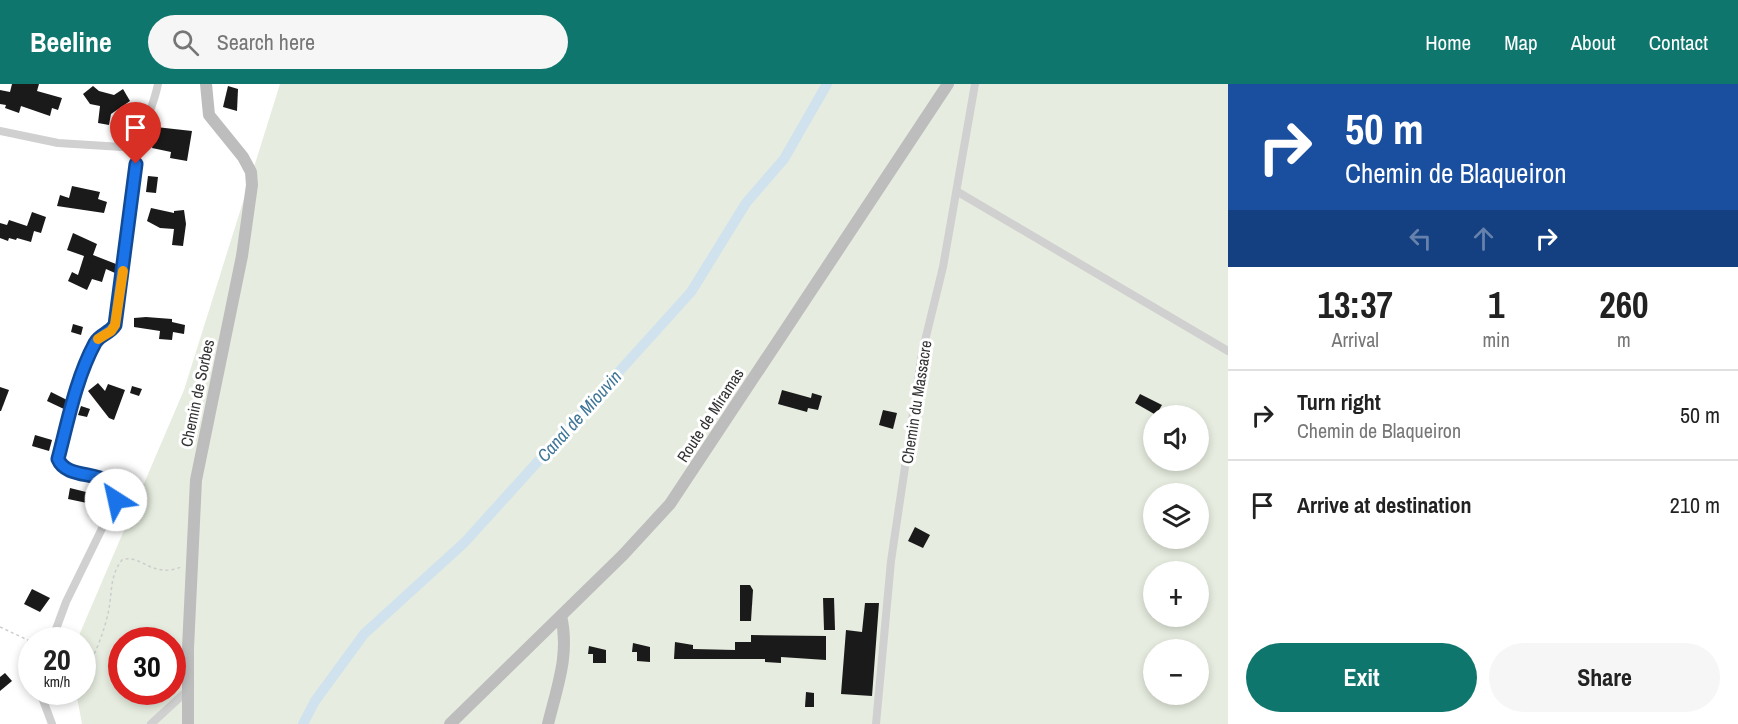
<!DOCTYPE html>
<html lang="en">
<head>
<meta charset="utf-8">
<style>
	body { margin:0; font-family:"Archivo Narrow",sans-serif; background:#f6f6f6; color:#222; height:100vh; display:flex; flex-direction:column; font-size:22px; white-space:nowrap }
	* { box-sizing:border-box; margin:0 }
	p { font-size:20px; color:#767676 }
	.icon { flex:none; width:33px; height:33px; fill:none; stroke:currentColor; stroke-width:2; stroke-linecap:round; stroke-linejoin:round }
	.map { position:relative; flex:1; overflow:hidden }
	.details { display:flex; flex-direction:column; background:#fff; width:510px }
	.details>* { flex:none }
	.hud { background:#1a4fa0; color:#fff; overflow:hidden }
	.tools { position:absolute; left:1143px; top:321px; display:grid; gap:12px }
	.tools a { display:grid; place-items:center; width:66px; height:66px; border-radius:50%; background:#fff; box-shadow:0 3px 9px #0003; font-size:30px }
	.speed { position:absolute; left:18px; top:543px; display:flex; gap:12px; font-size:30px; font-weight:700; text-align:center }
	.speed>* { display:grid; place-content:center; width:78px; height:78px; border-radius:50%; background:#fff; box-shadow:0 3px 9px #0003; line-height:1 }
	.speed small { font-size:15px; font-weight:400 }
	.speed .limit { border:9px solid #d22; background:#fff; color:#111 }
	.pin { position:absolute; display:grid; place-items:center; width:51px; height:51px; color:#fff; margin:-62px -26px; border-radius:50% 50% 50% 0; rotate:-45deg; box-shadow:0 0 6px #0007 }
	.pin .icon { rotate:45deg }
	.me { position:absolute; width:66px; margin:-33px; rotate:325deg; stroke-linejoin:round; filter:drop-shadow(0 0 4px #0008) }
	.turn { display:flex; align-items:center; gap:21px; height:126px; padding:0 18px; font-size:27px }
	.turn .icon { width:78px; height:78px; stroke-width:2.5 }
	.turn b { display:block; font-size:42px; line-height:51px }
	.lanes { display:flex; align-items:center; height:57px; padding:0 18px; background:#0003; justify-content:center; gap:30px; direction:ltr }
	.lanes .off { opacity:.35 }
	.eta { display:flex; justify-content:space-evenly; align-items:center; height:102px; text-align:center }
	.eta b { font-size:36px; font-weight:800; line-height:42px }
	.action { display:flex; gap:12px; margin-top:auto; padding:12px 18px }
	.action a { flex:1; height:69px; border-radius:36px; background:#0f766e; color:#fff; font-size:24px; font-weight:800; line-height:69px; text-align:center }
	.action a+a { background:#f6f6f6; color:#222 }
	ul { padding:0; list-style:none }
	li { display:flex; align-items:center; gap:18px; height:90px; padding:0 18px; border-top:2px solid #e0e0e0 }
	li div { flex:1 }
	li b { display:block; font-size:22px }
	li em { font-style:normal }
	header { display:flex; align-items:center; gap:36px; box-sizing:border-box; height:84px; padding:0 30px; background:#0f766e; color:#fff }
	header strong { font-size:28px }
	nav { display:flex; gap:33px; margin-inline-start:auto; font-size:21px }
	.search { width:420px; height:54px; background:#f6f6f6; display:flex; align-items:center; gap:15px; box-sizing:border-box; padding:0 21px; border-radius:33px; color:#767676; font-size:22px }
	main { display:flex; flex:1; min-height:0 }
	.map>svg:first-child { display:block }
</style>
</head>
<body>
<header>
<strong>Beeline</strong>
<div class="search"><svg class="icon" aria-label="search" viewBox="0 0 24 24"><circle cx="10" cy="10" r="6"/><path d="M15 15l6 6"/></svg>Search here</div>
<nav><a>Home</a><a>Map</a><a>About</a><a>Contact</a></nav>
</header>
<main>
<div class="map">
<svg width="1228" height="640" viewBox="0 0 1228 640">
	<rect width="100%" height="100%" fill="#fff"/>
	<path fill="#e6ecdf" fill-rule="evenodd" d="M280,0h948v640h-1146l-6,-32h6v-52h-5l107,-250zM1154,332h44v44h-44zM1154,410h44v44h-44zM1154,488h44v44h-44zM122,556h50v52h-50zM1154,566h44v44h-44z"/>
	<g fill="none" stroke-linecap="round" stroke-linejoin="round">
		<path stroke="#cfe2ee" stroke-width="10" d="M303,640l12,-23 49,-67 101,-92 226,-250 55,-89 38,-44 43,-75"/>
	</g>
	<g fill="#1a1a1a">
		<path d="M12,0h27l-2,7 25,7 -4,12 -6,-2 -2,8 -29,-10 -2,7 -14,-5 1,-3 -6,-1v-14l10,2z"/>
		<path d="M93,2l6,5 15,4 9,-6 7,12 -19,13 -2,11 -11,-2 2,-17 -10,-2 -7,-10z"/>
		<path d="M228,2l10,3 -1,22 -14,-4z"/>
		<path d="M156,43l36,4 -5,30 -17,-3 1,-6 -19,-4z"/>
		<path d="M148,92l10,1 -2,16 -10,-1z"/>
		<path d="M72,102l28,6 -2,7 9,3 -3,11 -47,-7 3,-11 9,3z"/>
		<path d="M151,124l23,5v-2l10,-1 2,14 -3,22 -11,-1 2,-16 -14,-1 -13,-7z"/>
		<path d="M32,128l14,5 -5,16 -7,-2 -3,11 -14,-4 -1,2 -7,-2 -1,3 -8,-3v-15l7,2 2,-5 18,6z"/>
		<path d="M73,149l24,11 -4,11 23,9 -1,9 -9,-4 -4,13 -10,-3 -5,11 -19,-9 4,-9 6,3 6,-19 -17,-6z"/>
		<path d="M146,233l26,2v3l13,3 -1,9 -11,-2 -1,8 -13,-1 1,-8 -26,-4v-9z"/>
		<path d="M73,240l10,3 -2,8 -10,-3z"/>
		<path d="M98,299l7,8 3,-7 17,6 -11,30 -5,-2 -21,-27z"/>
		<path d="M132,302l10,3 -3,7 -9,-3z"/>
		<path d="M0,303l9,3 -8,21h-1z"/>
		<path d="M782,306l29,8 1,-5 10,3 -4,14 -10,-2 -1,4 -29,-8z"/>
		<path d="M51,308l18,9 -3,9 -19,-9z"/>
		<path d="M1140,310l22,11 -6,10 -21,-12z"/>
		<path d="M81,322l9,3 -3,8 -9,-2z"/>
		<path d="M883,326l14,3 -4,16 -14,-4z"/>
		<path d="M35,351l17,5 -3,11 -17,-5z"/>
		<path d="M70,404l20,5 -3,10 -19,-4z"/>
		<path d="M915,443l15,8 -7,13 -15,-7z"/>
		<path d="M740,501h10l3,5 -2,31h-11z"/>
		<path d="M32,505l18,9 -10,14 -16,-8z"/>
		<path d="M823,514h11l1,32h-11z"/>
		<path d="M865,519h14l-7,93 -31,-2 5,-64 16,2z"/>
		<path d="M751,551l75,1v24l-45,-3v6l-16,-1v-3h-91l1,-17 18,3v4l42,1v-8h16z"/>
		<path d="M633,559l17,4v15l-13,-1v-9h-5z"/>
		<path d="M589,562l17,4v13h-13v-9h-5z"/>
		<path d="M5,589l7,8 -12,10v-14z"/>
		<path d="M806,608l8,1v14h-9z"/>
	</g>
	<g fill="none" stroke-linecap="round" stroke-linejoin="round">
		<g stroke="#cdcdcd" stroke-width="1.5" stroke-dasharray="3 3" stroke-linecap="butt">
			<path d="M0,543l32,15"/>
			<path d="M82,590c13,-16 23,-45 27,-65 3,-17 1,-34 13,-49 18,-7 30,19 59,7"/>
			<path d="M53,613l12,-5"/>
		</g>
		<g stroke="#d0d0d0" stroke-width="8">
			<path d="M0,47l58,12 80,5"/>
			<path d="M958,108l270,159"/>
			<path d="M52,556l14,-38 50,-102c2,-35 -48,-16 -58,-41l34,-110c8,-14 17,-14 23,-24l23,-177c5,-24 15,-39 20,-64"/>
			<path d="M40,608l12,32"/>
			<path d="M151,640l37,-34"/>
			<path d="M876,640l15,-163 31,-208 21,-86 32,-183"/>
		</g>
		<g stroke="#bdbdbd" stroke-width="12">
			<path d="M188,640v-76l8,-168 46,-224 10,-71 -1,-13 -8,-15 -34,-42 -3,-31"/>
			<path d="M450,640l173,-169 47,-51 278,-420"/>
			<path d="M548,640c9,-37 22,-70 13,-108"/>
		</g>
	</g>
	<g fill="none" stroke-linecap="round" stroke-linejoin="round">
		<g stroke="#114b97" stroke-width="15">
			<path id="route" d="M116,416c2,-35 -48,-16 -58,-41 10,-38 18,-81 37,-116 5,-9 14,-9 20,-18l21,-161"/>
		</g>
		<use href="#route" stroke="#1a73e8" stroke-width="10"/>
		<path stroke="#f59e0b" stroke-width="10" d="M98,255l13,-8 4,-6 8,-54"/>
	</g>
	<g text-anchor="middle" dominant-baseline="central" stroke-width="6" stroke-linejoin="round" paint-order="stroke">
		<g font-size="16" fill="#333" stroke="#fff">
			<text transform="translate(197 309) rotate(-78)">Chemin de Sorbes</text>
			<text transform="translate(916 318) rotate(-81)">Chemin du Massacre</text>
			<text transform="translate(710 331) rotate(-57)">Route de Miramas</text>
		</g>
		<g font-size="18" font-style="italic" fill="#3f7597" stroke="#fff">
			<text transform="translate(579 332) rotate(-48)">Canal de Miouvin</text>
		</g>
	</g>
</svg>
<div class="tools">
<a><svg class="icon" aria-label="sound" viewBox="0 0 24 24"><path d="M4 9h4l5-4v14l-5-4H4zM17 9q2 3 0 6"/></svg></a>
<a><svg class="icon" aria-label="layers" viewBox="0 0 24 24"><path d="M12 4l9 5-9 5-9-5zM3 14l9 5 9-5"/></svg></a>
<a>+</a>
<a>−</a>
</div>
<div class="speed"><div>20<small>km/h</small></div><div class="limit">30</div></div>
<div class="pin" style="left:136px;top:80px;background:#d93025"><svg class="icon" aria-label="arrive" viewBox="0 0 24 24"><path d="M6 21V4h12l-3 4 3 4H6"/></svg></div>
<svg class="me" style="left:116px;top:416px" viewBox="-20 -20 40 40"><circle r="19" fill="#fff"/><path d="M0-13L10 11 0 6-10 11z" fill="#1a73e8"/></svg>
</div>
<section class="details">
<div class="hud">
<div class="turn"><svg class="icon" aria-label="right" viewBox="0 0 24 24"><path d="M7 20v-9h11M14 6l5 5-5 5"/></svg><div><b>50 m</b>Chemin de Blaqueiron</div></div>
<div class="lanes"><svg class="icon off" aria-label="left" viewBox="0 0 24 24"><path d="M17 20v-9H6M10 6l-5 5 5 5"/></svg><svg class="icon off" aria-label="ahead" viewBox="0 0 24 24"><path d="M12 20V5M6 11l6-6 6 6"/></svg><svg class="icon" aria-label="right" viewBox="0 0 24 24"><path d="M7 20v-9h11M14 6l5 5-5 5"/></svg></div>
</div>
<div class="eta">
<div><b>13:37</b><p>Arrival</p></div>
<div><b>1</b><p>min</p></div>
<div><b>260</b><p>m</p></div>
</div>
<ul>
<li><svg class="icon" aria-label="right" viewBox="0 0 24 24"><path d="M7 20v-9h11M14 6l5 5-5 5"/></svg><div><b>Turn right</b><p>Chemin de Blaqueiron</p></div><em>50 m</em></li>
<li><svg class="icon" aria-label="arrive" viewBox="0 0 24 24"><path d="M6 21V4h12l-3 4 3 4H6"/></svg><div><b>Arrive at destination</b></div><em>210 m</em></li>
</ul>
<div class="action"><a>Exit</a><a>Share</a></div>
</section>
</main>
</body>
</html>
